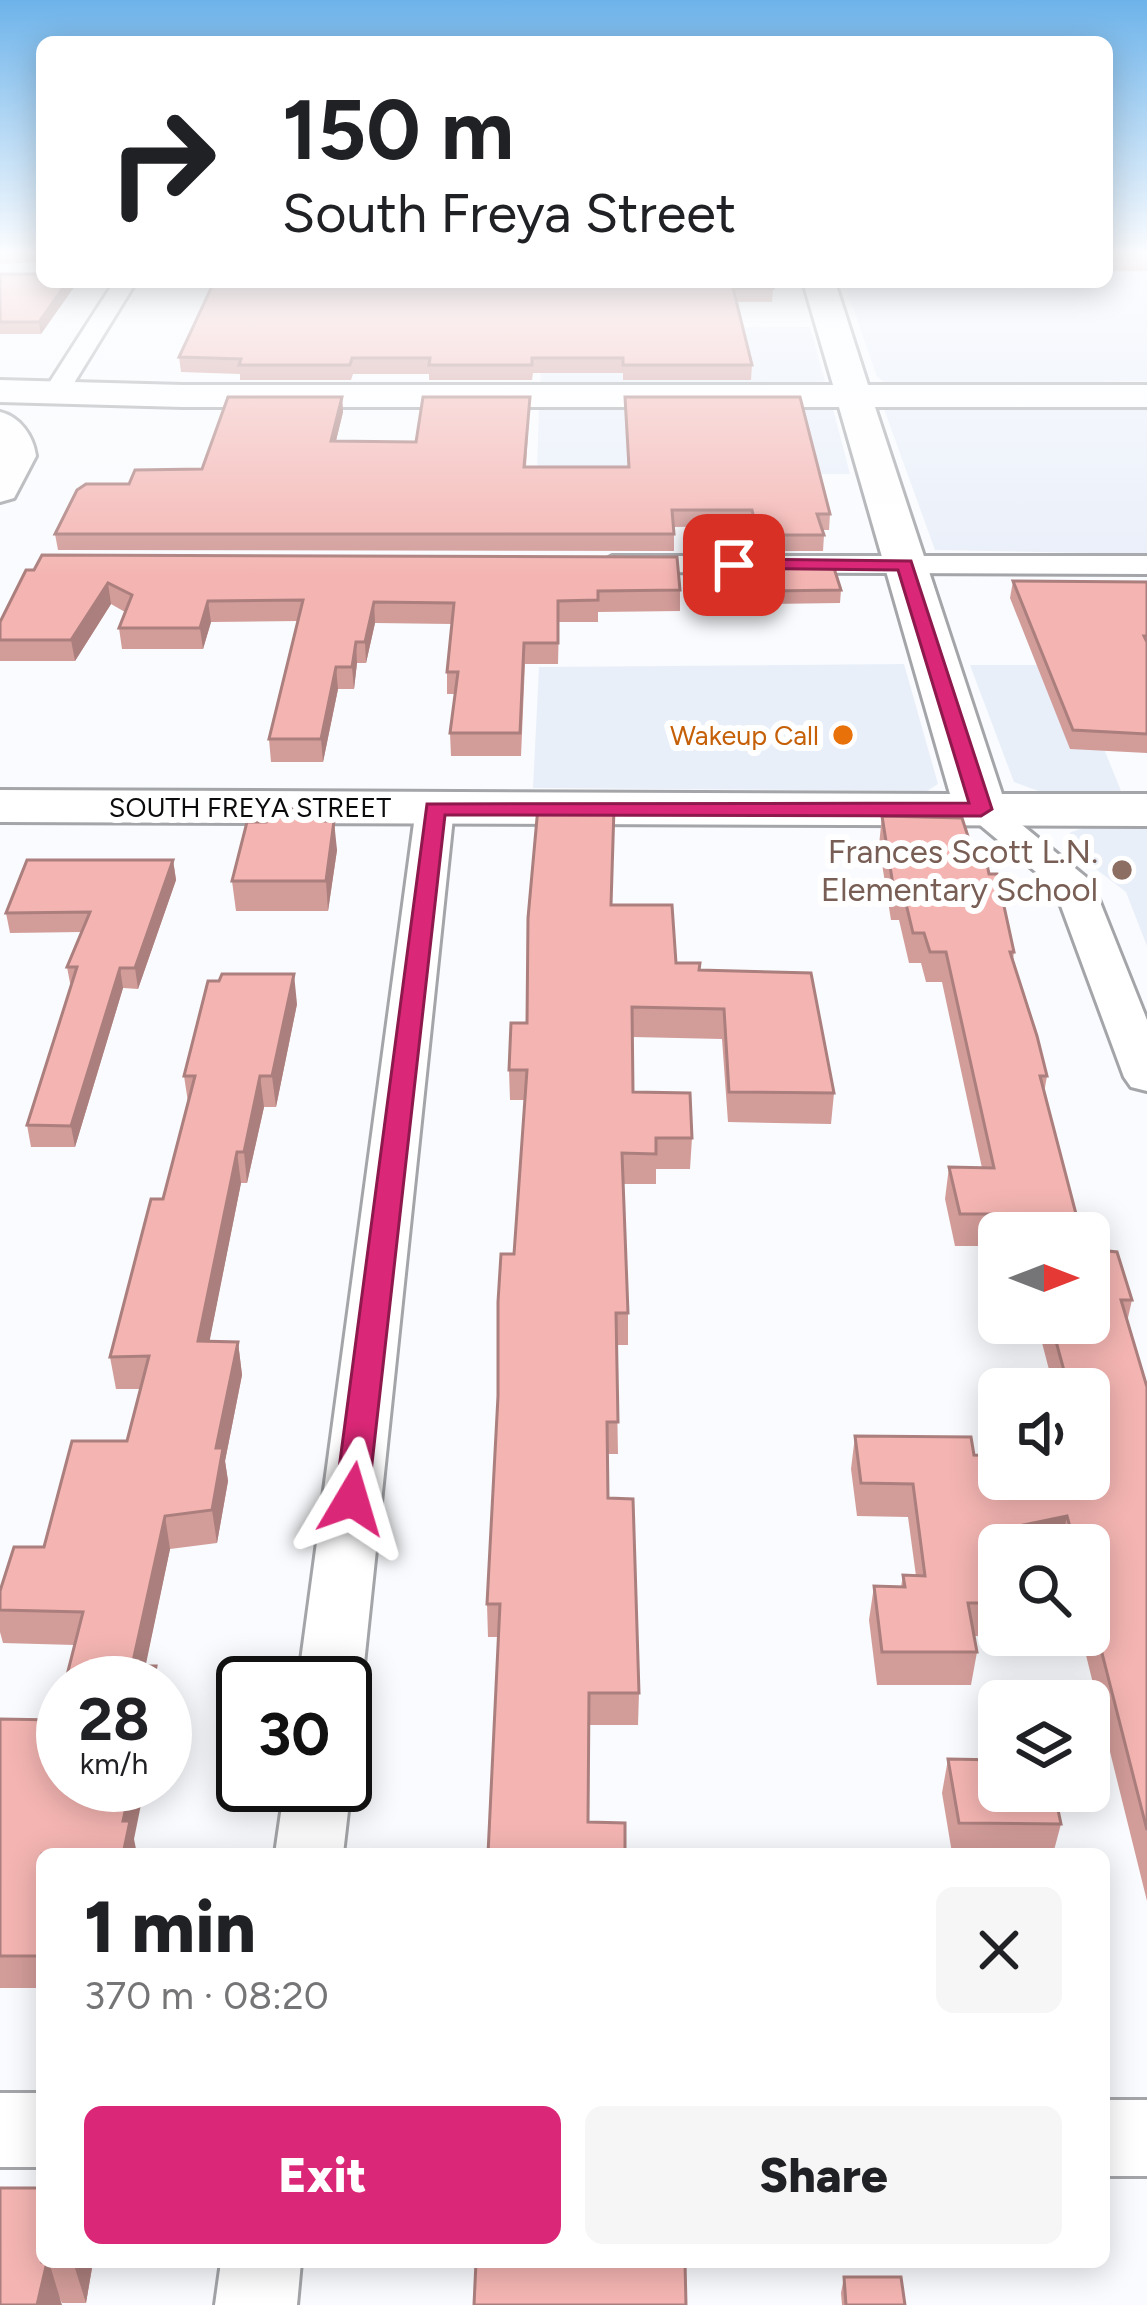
<!DOCTYPE html>
<html lang="en">
<head>
<meta charset="utf-8">
<style>
	body { margin:0; font-family:Figtree,sans-serif; background:#f6f6f6; color:#202124; height:100vh; display:flex; flex-direction:column; font-size:45px; white-space:nowrap }
	* { box-sizing:border-box; margin:0 }
	p { font-size:39px; color:#757577 }
	.icon { flex:none; width:66px; height:66px; fill:none; stroke:currentColor; stroke-width:2; stroke-linecap:round; stroke-linejoin:round }
	.map { position:relative; flex:1; overflow:hidden }
	.panel { position:absolute; left:36px; top:1848px; width:1074px; height:420px; display:flex; flex-direction:column; background:#fff; border-radius:18px; box-shadow:0 6px 30px #0003 }
	.panel>* { flex:none }
	.hud { position:absolute; left:36px; top:36px; width:1077px; height:252px; border-radius:18px; box-shadow:0 6px 30px #0003; background:#fff; color:#202124; overflow:hidden }
	.needle { width:78px; rotate:90deg }
	.fabs { position:absolute; left:978px; top:1212px; display:grid; gap:24px }
	.fabs a { display:grid; place-items:center; width:132px; height:132px; border-radius:18px; background:#fff; box-shadow:0 6px 30px #0003; font-size:60px }
	.speed { position:absolute; left:36px; top:1656px; display:flex; gap:24px; font-size:60px; font-weight:700; text-align:center }
	.speed>* { display:grid; place-content:center; width:156px; height:156px; border-radius:50%; background:#fff; box-shadow:0 6px 30px #0003; line-height:1 }
	.speed small { font-size:30px; font-weight:400 }
	.speed .limit { border:6px solid #111; border-radius:18px; background:#fff; color:#111 }
	.pin { position:absolute; display:grid; place-items:center; width:102px; height:102px; color:#fff; margin:-51px; border-radius:24px; box-shadow:0 6px 18px #0006 }
	.me { position:absolute; width:132px; margin:-66px; rotate:7deg; stroke-linejoin:round; filter:drop-shadow(0 0 9px #0008) }
	.turn { display:flex; align-items:center; gap:42px; height:252px; padding:0 48px; font-size:54px }
	.turn .icon { width:156px; height:156px; stroke-width:2.5 }
	.turn b { display:block; font-size:84px; line-height:102px }
	.round { display:grid; place-items:center; flex:none; width:126px; height:126px; border-radius:18px; background:#f6f6f6 }
	.headline { display:flex; align-items:center; justify-content:space-between; height:204px; padding:0 48px }
	h1 { font-size:72px; font-weight:800; line-height:90px }
	.primary-button { display:flex; gap:24px; margin-top:auto; padding:24px 48px }
	.primary-button a { flex:1; height:138px; border-radius:18px; background:#db2777; color:#fff; font-size:48px; font-weight:800; line-height:138px; text-align:center }
	.primary-button a+a { background:#f6f6f6; color:#202124 }
	.map>svg:first-child { display:block }
</style>
</head>
<body>
<div class="map">
<svg width="1147" height="2305" viewBox="0 0 1147 2305">
	<rect width="100%" height="100%" fill="#f9fbfe"/>
	<g fill="#e9eff9">
		<path d="M1107,254h40v127l-230,5 -33,-4 -7,-5 -33,-95h263z"/>
		<path d="M810,327l15,54 -15,6 -270,-1 3,-58z"/>
		<path d="M1147,402v152l-212,-4 -51,-141z"/>
		<path d="M539,403l293,2 18,69h-313z"/>
		<path d="M904,664l34,120 -11,7 -394,-3 6,-121z"/>
		<path d="M970,665h100l51,126 -80,1 -27,-10z"/>
		<path d="M1094,825h53v121l-21,-54 -56,-43 -3,-10 4,-7z"/>
	</g>
	<g fill="none" stroke-linecap="round" stroke-linejoin="round">
		<g stroke="#a3a5a8" stroke-width="6">
			<g id="street">
				<path d="M114,282h22l-70,114h-18l-4,-5z"/>
				<path d="M612,556h535v18l-546,-2 -4,-7z"/>
				<path d="M435,797l13,3 6,8 -92,875 -10,18 -7,3v-21h-47l118,-875 6,-8z"/>
				<path d="M981,799l13,3 98,80 55,138v71l-16,-4 -7,-10 -70,-190 -92,-77 6,-8z"/>
				<path d="M345,1772l6,13 -8,69h-68l10,-69h60z"/>
				<rect x="0" y="2093" width="42" height="74"/>
				<rect x="1104" y="2100" width="43" height="76"/>
				<path d="M221,2262h80l-4,43h-82z"/>
			</g>
		</g>
		<g stroke="#a3a5a8" stroke-width="6">
			<g id="secondary">
				<path d="M803,282h32l33,103h279v22h-272l127,387h145v32l-1147,-4v-32l950,4 -111,-387h-656l-183,-5v-22l183,5h650z"/>
				<path d="M0,412c20,5 33,23 36,44l-22,42 -14,4z"/>
			</g>
		</g>
		<use href="#street" fill="#fff" fill-rule="evenodd"/>
		<use href="#secondary" fill="#fff" fill-rule="evenodd"/>
	</g>
	<g fill="#d29c99">
		<path d="M0,254h42v8l-42,2z"/>
		<rect x="1107" y="254" width="40" height="17"/>
		<path d="M0,274l42,8h31l1,5 -33,47h-41z"/>
		<path d="M214,282l559,6 -1,14h-35l15,63 -1,15h-128v-7h-90l-1,7h-103v-6h-76l-2,6h-111v-6l-59,-2 -2,-15z"/>
		<path d="M342,397l1,15 -7,29 80,1 114,-45 -4,70h102l-3,-70 205,117 -1,16h-6l1,5 -1,16h-66l-5,-25 -78,1v24l-616,-1 -3,-16 147,-65z"/>
		<path d="M764,564l77,26 -1,13 -71,1 -6,-27z"/>
		<path d="M26,570l654,20v21l-82,1v10h-39l-1,42h-33l-4,92h-70l-1,-23 5,-39h-8v-22l5,-48 -77,-1 -9,40h-9l-3,26h-16l-15,73h-52l-2,-23 29,-118 -87,1 -8,27h-81l-3,-21 6,-16 -14,-8 -36,57h-75v-39z"/>
		<path d="M1013,581l134,1v171l-77,-4 -60,-151z"/>
		<path d="M882,816l95,48 37,88 -1,8 34,116 -3,17 -45,140v68l-12,-55h-32l-10,-47 4,-32 33,1 -40,-186h-16l-5,-19h-12l-10,-43h-8l-12,-75z"/>
		<path d="M327,821l10,29 -9,61h-92l-4,-30z"/>
		<path d="M173,860l3,20 -38,109 -15,-1 -48,159h-44l-4,-22 44,-137 -4,-21 14,-35 -71,1 -4,-20z"/>
		<path d="M612,905l64,58 23,7 135,123 -3,31 -103,-2 -6,-83 -89,-2v55l59,46 -2,31h-34v15h-33l5,129v32h-12l2,109h-10v44l31,195 -1,32h-49l-101,129 11,-217h-11l-1,-33 38,-504h-15l-1,-30 18,-47z"/>
		<path d="M297,1004l-21,103h-12l-17,76h-6l-32,159h29l4,33 -17,86 3,20 -11,62 -47,6 -25,117 15,17 -85,-38 -72,-2 -3,-11v-41l44,-44 83,-106 14,-52h-25l-6,-32 53,-158 25,-97 -4,-26z"/>
		<path d="M1089,1249l43,51 -5,22 20,65v514l-66,-266h8v-90h-90v90l13,1h-38l3,16 -6,33h-94l-8,-65 5,-34 27,1 2,-12 13,1 -8,-59 -51,-1 -6,-47 4,-33 119,19 115,24v-90h-35l-14,-54 -34,-1 -2,-11h85z"/>
		<path d="M0,1719l56,1 78,119 -92,15v134h-42z"/>
		<path d="M948,1759l113,65 -8,30h-136l35,-1 -10,-60z"/>
		<path d="M42,2262h51l-7,41h-24z"/>
		<path d="M844,2277l61,28h-63l-1,-12z"/>
	</g>
	<g fill="#ab7f7d">
		<path d="M67,282h6l1,5 -33,47 -2,-12z"/>
		<path d="M342,397l1,15 -11,45 -1,-16z"/>
		<path d="M108,583l3,21 -36,57 -4,-21z"/>
		<path d="M208,601l3,21 -8,27 -3,-21z"/>
		<path d="M374,602l1,21 -9,40 -1,-21z"/>
		<path d="M356,642l1,21 -3,26 -2,-22z"/>
		<path d="M336,667l2,22 -15,73 -2,-23z"/>
		<path d="M334,821l3,29 -9,61 -2,-30z"/>
		<path d="M173,860l3,20 -38,109 -3,-21z"/>
		<path d="M120,968l3,20 -48,159 -4,-21z"/>
		<path d="M294,974l3,30 -21,103 -4,-31z"/>
		<path d="M260,1076l4,31 -17,76 -3,-31z"/>
		<path d="M237,1152l4,31 -38,191 -5,-33z"/>
		<path d="M238,1342l4,33 -17,86 3,20 -11,62 -5,-33 4,-62z"/>
		<path d="M165,1516l5,33 -28,134 -10,-17z"/>
		<path d="M1067,1516l-6,29h-60l3,-16z"/>
		<path d="M131,1785h14l-11,54 3,15h-14v-33z"/>
		<path d="M42,1936v34l-4,-14z"/>
		<path d="M47,2262h2l13,43h-25z"/>
		<path d="M73,2262h20l-7,41z"/>
	</g>
	<g fill="#f4b5b2" stroke="#ab7f7d" stroke-width="3">
		<path d="M42,272v10h25l-28,40h-39v-48h40z"/>
		<path d="M214,282h557l2,6h-40l19,77h-129v-7h-91v7h-103l1,-7h-78l-2,7h-111l2,-6 -62,-2z"/>
		<path d="M228,397h114l-11,44 85,1 7,-45h107l-6,70h105l-4,-70h175l30,117h-13l7,21h-66l-6,-25h-80l2,24h-619l22,-44 9,-6h43l6,-14 67,-1z"/>
		<path d="M42,555l635,2 3,33 -82,1v9l-40,1v42h-34l-4,90h-70l8,-61h-11l7,-69 -80,-1 -9,40h-9l-4,25h-16l-15,72h-52l34,-139 -95,1 -8,27h-81l13,-33 -24,-12 -37,57h-71v-18l26,-52h8z"/>
		<path d="M764,564l69,1 8,25 -71,1z"/>
		<path d="M1013,581l134,1v54h-3l3,6v92l-74,-4z"/>
		<path d="M538,807l76,1 -3,97h61l4,58h24l-1,7 112,3 23,120 -105,-1 -5,-83 -92,-2 1,85 57,1 2,45h-36v16l-34,-1 6,160h-12l2,109h-11l1,76 25,1 6,194h-50l-1,129 37,1v31h-137l12,-250h-13l11,-208v-94l3,-48h13l13,-184h-18l2,-47h16l1,-105z"/>
		<path d="M269,809h57l-3,12h11l-8,60h-94l15,-59h19z"/>
		<path d="M882,816l80,2 15,46h10l2,10h8l17,78h-4l27,84 10,40h-7l41,157h-82v13l-7,-32h-32l-11,-47 45,1 -48,-216h-16l-6,-19h-11l-10,-42h-9z"/>
		<path d="M27,860h146l-38,108h-15l-49,158 -44,-1 50,-158h-10l23,-55 -84,1z"/>
		<path d="M222,974h72l-22,102h-12l-16,76h-7l-39,189 40,1 -22,106h7l-11,62 -47,6 -33,150h24l-3,17h-88l18,-71 -83,-2v-19l14,-44h30l28,-106h55l22,-85 -39,1 41,-158h12l32,-123h-11l24,-95h11z"/>
		<path d="M1089,1249l28,3 15,48h-11l26,87v443l-58,-228v-57h-14l-8,-29 -63,13 3,16h-8v58h-31l9,49h-95l-8,-66 31,1 -2,-12 22,1 -12,-92 -52,-1 -6,-47 116,1 3,18 25,1v23h90v-90h-20l-18,-66h38z"/>
		<path d="M63,1693v92h68l-8,36h7l-7,33h-81v82l-4,20h-38v-237l56,1z"/>
		<path d="M948,1759l51,1v31h55l7,33 -102,-1z"/>
		<path d="M0,2188h42v74h5l-10,43h-37z"/>
		<path d="M476,2262h209l1,43h-212z"/>
		<path d="M844,2277h57l4,28h-59z"/>
	</g>
	<linearGradient id="sky" x2="0" y2="1"><stop stop-color="#6db3ea"/><stop offset="0.44" stop-color="#fcfdff"/><stop offset="1" stop-color="#fcfdff" stop-opacity="0"/></linearGradient>
	<rect width="1147" height="576" fill="url(#sky)"/>
	<path fill="#db2777" stroke="#8e194d" stroke-width="3" d="M734,559l177,2 81,248 -11,7 -536,-1 -77,684 -4,8 -12,4 -12,-4 -5,-8 92,-695 542,-1 -71,-233 -171,-2 -2,-3z"/>
	<circle fill="#e8710a" stroke="#fff" stroke-width="4.5" cx="843" cy="735" r="12"/>
	<circle fill="#8d6e63" stroke="#fff" stroke-width="4.5" cx="1122" cy="870" r="12"/>
	<g text-anchor="middle" dominant-baseline="central" stroke-width="12" stroke-linejoin="round" paint-order="stroke">
		<g font-size="27" fill="#c56008" stroke="#fff" text-anchor="end">
			<text x="819" y="735">Wakeup Call</text>
		</g>
		<g font-size="27" fill="#0b0b0d" stroke="#fff">
			<text x="250" y="807">SOUTH FREYA STREET</text>
		</g>
		<g font-size="33" fill="#785e54" stroke="#fff" text-anchor="end">
			<text x="1098" y="851">Frances Scott L.N.<tspan x="1098" dy="38">Elementary School</tspan></text>
		</g>
	</g>
</svg>
<div class="fabs">
<a><svg class="needle" viewBox="-14 -14 28 28"><path d="M0-13l5 13h-10z" fill="#e53935"/><path d="M0 13l5-13h-10z" fill="#757577"/></svg></a>
<a><svg class="icon" aria-label="sound" viewBox="0 0 24 24"><path d="M4 9h4l5-4v14l-5-4H4zM17 9q2 3 0 6"/></svg></a>
<a><svg class="icon" aria-label="search" viewBox="0 0 24 24"><circle cx="10" cy="10" r="6"/><path d="M15 15l6 6"/></svg></a>
<a><svg class="icon" aria-label="layers" viewBox="0 0 24 24"><path d="M12 4l9 5-9 5-9-5zM3 14l9 5 9-5"/></svg></a>
</div>
<div class="speed"><div>28<small>km/h</small></div><div class="limit">30</div></div>
<div class="pin" style="left:734px;top:565px;background:#d93025"><svg class="icon" aria-label="arrive" viewBox="0 0 24 24"><path d="M6 21V4h12l-3 4 3 4H6"/></svg></div>
<svg class="me" style="left:352px;top:1499px" viewBox="-20 -20 40 40"><path d="M0-17L14 15 0 8-14 15z" fill="#db2777" stroke="#fff" stroke-width="4"/></svg>
<div class="hud">
<div class="turn"><svg class="icon" aria-label="right" viewBox="0 0 24 24"><path d="M7 20v-9h11M14 6l5 5-5 5"/></svg><div><b>150 m</b>South Freya Street</div></div>
</div>
<section class="panel">
<div class="headline"><div><h1>1 min</h1><p>370 m · 08:20</p></div><a class="round"><svg class="icon" aria-label="close" viewBox="0 0 24 24"><path d="M6 6l12 12M18 6L6 18"/></svg></a></div>
<div class="primary-button"><a>Exit</a><a>Share</a></div>
</section>
</div>
</body>
</html>
